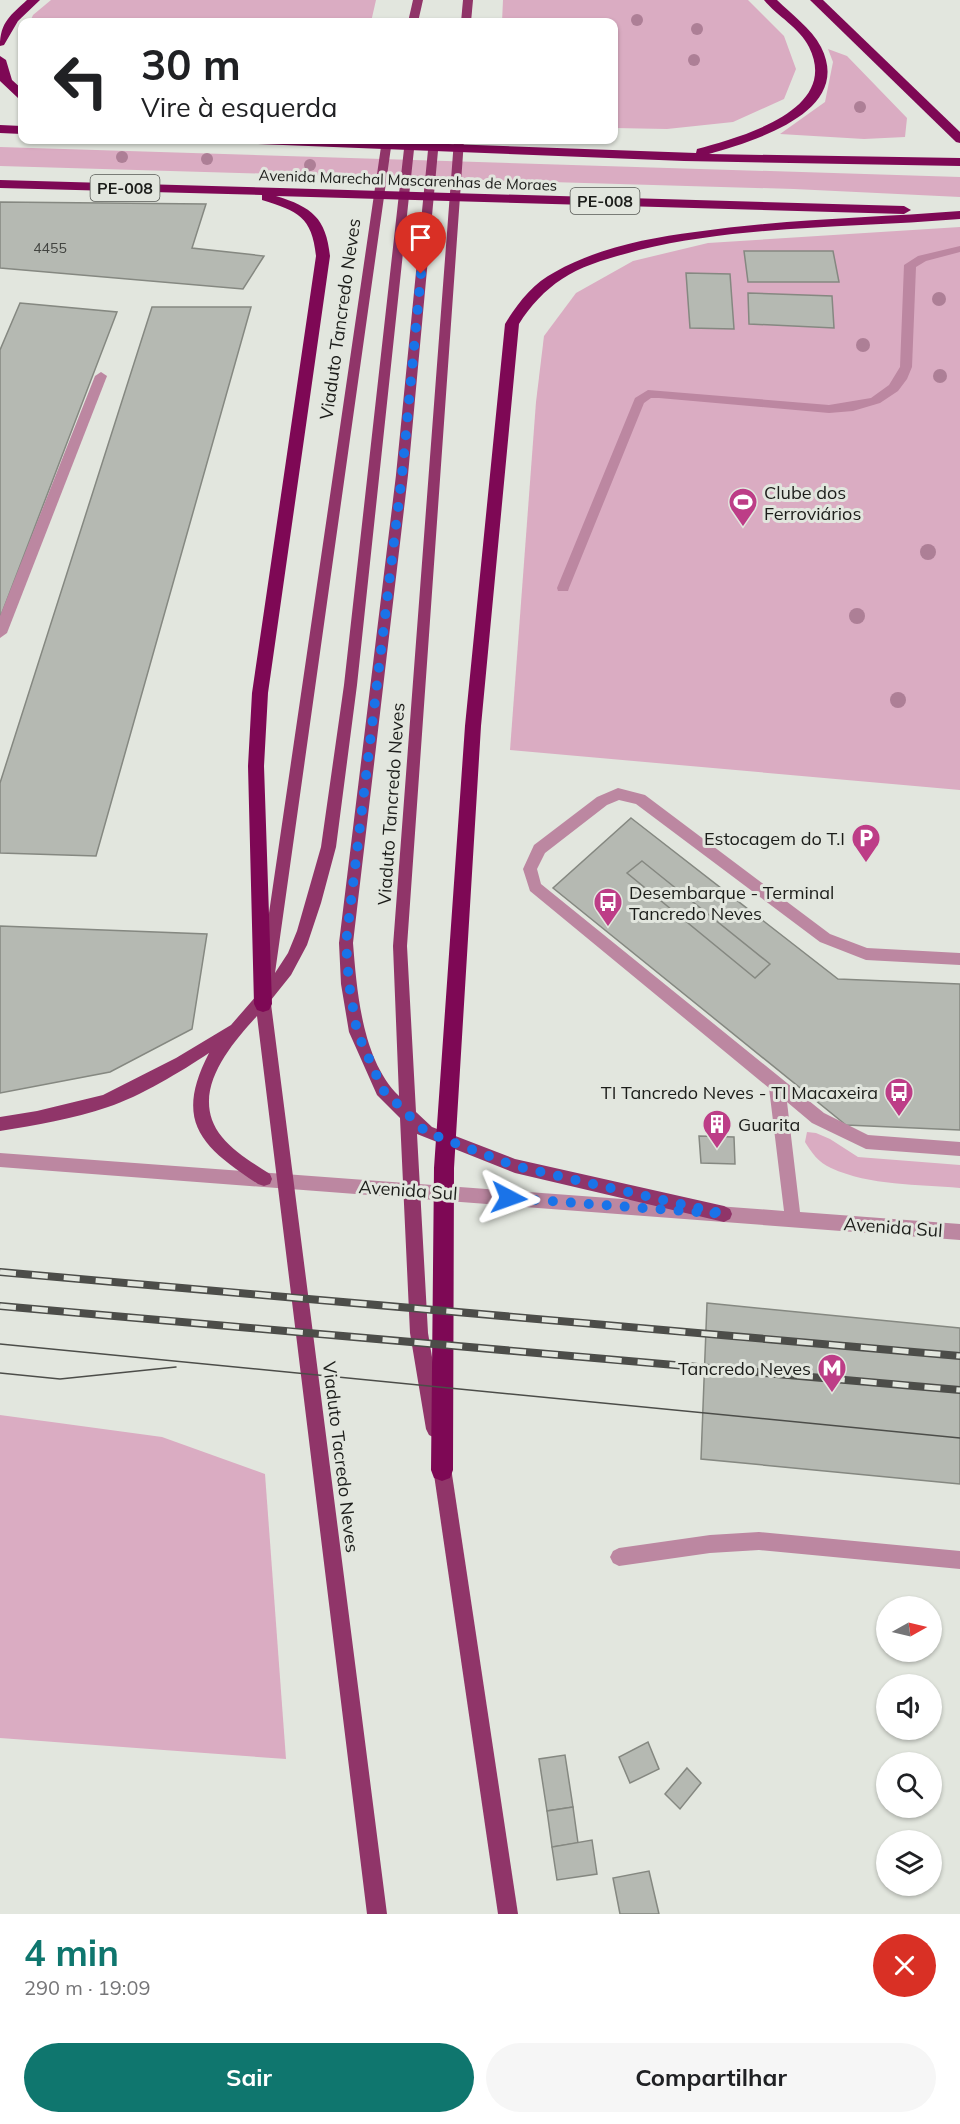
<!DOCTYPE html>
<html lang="pt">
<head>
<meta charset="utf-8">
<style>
	body { margin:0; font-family:Mulish,sans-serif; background:#f6f6f6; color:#202124; height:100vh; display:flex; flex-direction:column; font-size:22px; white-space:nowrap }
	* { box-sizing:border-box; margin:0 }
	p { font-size:20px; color:#757577 }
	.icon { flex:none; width:33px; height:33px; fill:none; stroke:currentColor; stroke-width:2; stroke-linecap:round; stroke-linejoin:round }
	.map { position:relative; height:1914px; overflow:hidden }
	.details { display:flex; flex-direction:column; background:#fff; flex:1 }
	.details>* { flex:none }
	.guide { position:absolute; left:18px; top:18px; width:600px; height:126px; border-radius:12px; box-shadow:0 2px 4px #0004; background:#fff; color:#202124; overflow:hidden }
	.needle { width:39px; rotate:82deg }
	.fabs { position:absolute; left:876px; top:1596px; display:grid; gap:12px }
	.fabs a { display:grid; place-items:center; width:66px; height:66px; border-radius:50%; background:#fff; box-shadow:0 2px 4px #0004; font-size:30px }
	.pin { position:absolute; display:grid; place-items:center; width:51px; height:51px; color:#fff; margin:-62px -26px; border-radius:50% 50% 50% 0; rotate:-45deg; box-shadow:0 0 6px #0007 }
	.pin .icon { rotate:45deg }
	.me { position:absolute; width:66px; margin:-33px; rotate:94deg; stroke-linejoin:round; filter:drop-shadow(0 0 4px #0008) }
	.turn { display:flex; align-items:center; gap:21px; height:126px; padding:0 24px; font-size:27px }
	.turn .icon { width:78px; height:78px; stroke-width:2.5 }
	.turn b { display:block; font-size:42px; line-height:51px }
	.round { display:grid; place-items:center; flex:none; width:63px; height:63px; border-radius:32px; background:#f6f6f6 }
	.summary { display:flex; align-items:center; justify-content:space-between; height:102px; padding:0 24px }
	h1 { font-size:36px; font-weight:700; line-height:45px; color:#0f766e }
	.primary-button { display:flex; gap:12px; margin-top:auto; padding:12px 24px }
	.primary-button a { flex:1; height:69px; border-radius:36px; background:#0f766e; color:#fff; font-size:24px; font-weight:700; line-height:69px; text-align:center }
	.primary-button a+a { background:#f6f6f6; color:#202124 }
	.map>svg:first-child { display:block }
</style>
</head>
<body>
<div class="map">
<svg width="960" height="1914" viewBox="0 0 960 1914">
	<rect width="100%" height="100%" fill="#e2e6de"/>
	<g fill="#daacc2">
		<path d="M51,0h325l-5,22h-341l3,-7z"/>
		<path d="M503,0h245l36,36 12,33 -12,30 -51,23 -66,7 -53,-1v-106h-112z"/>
		<path d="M828,49l19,7 60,62 -2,19 -41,2 -84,-5 45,-32 8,-40z"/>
		<path d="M0,147l960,30v20l-166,-8 -794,-23z"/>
		<path d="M960,227v563l-450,-40 26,-348 8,-66 32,-43 57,-32 75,-18z"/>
		<path d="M807,1132l9,1 14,6 28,18 102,8v23c-42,-4 -90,-2 -129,-20 -12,-5 -20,-16 -26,-26z"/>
		<path d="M0,1415l162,22 103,37 21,285 -286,-21z"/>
	</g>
	<g fill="#b5b9b2" stroke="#858881" stroke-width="1.5">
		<path d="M0,202l206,2 -14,44 72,8 -21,33 -243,-21z"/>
		<path d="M744,251h89l6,31h-91z"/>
		<path d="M686,273l44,1 4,55 -44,-1z"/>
		<path d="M748,293l84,3 2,32 -85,-4z"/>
		<path d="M20,303l97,9 -117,306v-268z"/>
		<path d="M152,307h99l-155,549 -96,-3v-70z"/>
		<path d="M631,818l207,161 122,5v146l-114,-5 -293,-237z"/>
		<path d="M642,861l128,103 -15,14 -128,-105z"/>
		<path d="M0,926l207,8 -15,95 -82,43 -110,21z"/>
		<path d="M699,1136l35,1 1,27 -34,-1z"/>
		<path d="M707,1303l253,25v156l-259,-25z"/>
		<path d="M648,1742l11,27 -29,14 -11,-26z"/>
		<path d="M565,1755l8,52 -26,4 -8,-52z"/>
		<path d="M687,1768l14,15 -21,26 -15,-15z"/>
		<path d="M573,1807l5,36 -26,4 -5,-36z"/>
		<path d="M592,1840l5,34 -40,6 -5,-33z"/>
		<path d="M649,1871l10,43h-39l-7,-36z"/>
	</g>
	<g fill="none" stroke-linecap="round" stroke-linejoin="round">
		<g fill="#bc87a1" fill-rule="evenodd">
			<path d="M960,246v6l-34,9 -10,6 -4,100 -5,12 -9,12 -18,12 -27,8 -24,2 -170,-15h-8l-7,5 -75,185 -1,3h-10l-1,-3 78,-190 13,-8 181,15 42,-7 18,-13 11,-18 4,-102 14,-9z"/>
			<path d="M101,372l6,4 -100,257 -7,5v-22l95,-240z"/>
			<path d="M618,788l27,7 185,139 37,14 93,5v12l-94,-5 -46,-18 -184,-138 -17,-4 -12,5 -62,48 -8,16 4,15 283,229 44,22 92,7v14l-94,-7 -54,-26 -25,-21 13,110 160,12v16l-960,-73v-14l784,58 -15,-123 -239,-197 -7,-22 11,-24 63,-48z"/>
			<path d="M759,1532l201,19v18l-201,-19 -49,3 -91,13 -6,-3 -3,-6 3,-6 6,-3 91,-13z"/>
		</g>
		<g fill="#903569" fill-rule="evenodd">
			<path d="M413,0h10l-5,22h-10z"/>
			<path d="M463,0h10l-2,22h-10z"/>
			<path d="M382,140h10l-117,833 13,-20 9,-22 24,-84 23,-162 61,-545h10l-58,545 -21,162 -15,56 -14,42 -16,30 -20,25v4l116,910h-20l-110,-898c-29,32 -69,79 -35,121 12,15 31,26 48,37l2,5 -2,5 -6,2 -6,-2c-58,-38 -84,-63 -49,-131 -27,18 -70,44 -101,54 -35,12 -72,18 -108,24v-14l37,-6 66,-16 73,-37 55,-33 26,-30z"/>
			<path d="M429,140h10l-31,335 -55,468c4,49 9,117 46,153l-6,-150 61,-806h10l-57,806 9,166 16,15 83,32 209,47 6,3 2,5 -2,5 -6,3 -209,-49 -98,-39 11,199 16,96 -3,6 -6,3 -6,-3 -3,-6 -16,-96 -10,-215 -23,-23 -28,-63 -8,-48 -2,-41 57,-468z"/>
			<path d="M441,1452l6,3 3,6 68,453h-20l-66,-453 3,-6z"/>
		</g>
		<g fill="#7e0855" fill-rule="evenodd">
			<path d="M27,0h13l-22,21 -14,24 -4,1c0,-24 11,-31 27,-46z"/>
			<path d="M764,0h13c14,14 34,28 44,47 33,65 -67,94 -112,107l251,4v8l-276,-5 -426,-17 -6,-4h88l356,13 1,-4c43,-12 144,-38 112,-102 -9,-19 -32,-31 -45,-47z"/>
			<path d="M810,0h13l137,132v11l-4,-1z"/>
			<path d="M0,56l6,4 6,20 10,9v10l-4,-1 -18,-17z"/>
			<path d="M0,125l22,1v8l-22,-1z"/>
			<path d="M0,180l904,26 7,4 -7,4 -628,-18c36,11 50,22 54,60l-62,437 -4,73 8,238 -3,6 -6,2 -6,-2 -3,-6 -6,-238 4,-73 64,-437c-4,-39 -18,-45 -54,-56v-5l-262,-7z"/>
			<path d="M960,211v8c-107,9 -217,6 -321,31 -25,7 -55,14 -77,29 -17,11 -32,27 -43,45l-38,402 -27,442 -1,302 -3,8 -8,3 -8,-3 -3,-8 3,-302 31,-442 40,-402c12,-20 28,-41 50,-52 42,-24 93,-34 140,-40 88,-13 177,-14 265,-21z"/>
		</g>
		<g stroke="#4c4d49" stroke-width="1.5">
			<path d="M0,1344l960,94"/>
			<path d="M0,1373l60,6 116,-12"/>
		</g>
		<g stroke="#4c4d49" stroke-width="8">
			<g id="rail">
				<path d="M0,1272l960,84"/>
				<path d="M0,1306l960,84"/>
			</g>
		</g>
		<use href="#rail" stroke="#e2e6de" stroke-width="5" stroke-dasharray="16" stroke-linecap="butt"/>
	</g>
	<g fill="#ad7f96">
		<circle cx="637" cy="20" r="6"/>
		<circle cx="697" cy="29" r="6"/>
		<circle cx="694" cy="60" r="6"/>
		<circle cx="860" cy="107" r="6"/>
		<circle cx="122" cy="157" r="6"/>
		<circle cx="207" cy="159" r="6"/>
		<circle cx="310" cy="165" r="6"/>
		<circle cx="939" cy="299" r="7"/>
		<circle cx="863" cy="345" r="7"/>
		<circle cx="940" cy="376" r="7"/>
		<circle cx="928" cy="552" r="8"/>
		<circle cx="857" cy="616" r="8"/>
		<circle cx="898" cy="700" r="8"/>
	</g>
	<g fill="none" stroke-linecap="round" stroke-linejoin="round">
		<path stroke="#1a73e8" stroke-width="10" stroke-dasharray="0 18" d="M421,274l-19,201 -56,468 3,41 8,48 26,58 43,42 89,34 209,48 -215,-16"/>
	</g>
	<defs>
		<g id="stadium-pin" transform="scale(1.5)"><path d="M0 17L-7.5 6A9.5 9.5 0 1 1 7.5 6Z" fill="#bd3d87" stroke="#e2e6de"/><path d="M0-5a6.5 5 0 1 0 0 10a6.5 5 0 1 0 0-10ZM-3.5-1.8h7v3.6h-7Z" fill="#fff"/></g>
		<g id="parking-pin" transform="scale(1.5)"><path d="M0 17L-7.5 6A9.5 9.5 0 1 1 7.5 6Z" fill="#bd3d87" stroke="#e2e6de"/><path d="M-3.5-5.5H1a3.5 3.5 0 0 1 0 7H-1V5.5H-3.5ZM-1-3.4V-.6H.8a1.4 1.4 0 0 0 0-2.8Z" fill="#fff"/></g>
		<g id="bus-pin" transform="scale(1.5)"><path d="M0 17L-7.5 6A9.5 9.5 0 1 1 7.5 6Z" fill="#bd3d87" stroke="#e2e6de"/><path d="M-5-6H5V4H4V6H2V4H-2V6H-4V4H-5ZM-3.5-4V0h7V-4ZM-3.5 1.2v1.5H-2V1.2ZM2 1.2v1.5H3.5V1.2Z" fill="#fff"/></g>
		<g id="building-pin" transform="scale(1.5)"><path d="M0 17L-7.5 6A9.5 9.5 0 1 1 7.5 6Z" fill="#bd3d87" stroke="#e2e6de"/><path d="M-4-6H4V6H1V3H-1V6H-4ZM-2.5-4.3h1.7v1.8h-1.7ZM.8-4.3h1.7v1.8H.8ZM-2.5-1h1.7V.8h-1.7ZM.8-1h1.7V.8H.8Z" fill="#fff"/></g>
		<g id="metro-pin" transform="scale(1.5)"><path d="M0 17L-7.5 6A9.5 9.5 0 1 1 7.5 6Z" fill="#bd3d87" stroke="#e2e6de"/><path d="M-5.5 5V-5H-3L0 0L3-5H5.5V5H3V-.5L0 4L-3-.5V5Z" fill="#fff"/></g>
	</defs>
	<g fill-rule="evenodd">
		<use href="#stadium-pin" x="743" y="502"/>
		<use href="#parking-pin" x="866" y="838"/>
		<use href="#bus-pin" x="608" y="902"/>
		<use href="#bus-pin" x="899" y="1092"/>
		<use href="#building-pin" x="717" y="1124"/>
		<use href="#metro-pin" x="832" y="1368"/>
	</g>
	<g text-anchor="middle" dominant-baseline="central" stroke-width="6" stroke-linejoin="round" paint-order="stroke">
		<g font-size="14" fill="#424440">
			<text x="50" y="248">4455</text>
		</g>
		<g font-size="15" fill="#1c1d1a" stroke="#e2e6de">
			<text transform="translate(408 180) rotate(2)">Avenida Marechal Mascarenhas de Moraes</text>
		</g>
		<g fill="#e2e6de" stroke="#575955" stroke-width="1.5">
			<rect x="90.5" y="175" width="69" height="26" rx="4.5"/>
			<rect x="570.5" y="188" width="69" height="26" rx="4.5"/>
		</g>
		<g font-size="16" font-weight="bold" fill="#1c1d1a">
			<text x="125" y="188">PE-008</text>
			<text x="605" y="201">PE-008</text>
		</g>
		<g font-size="18" fill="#1c1d1a" stroke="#e2e6de">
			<text transform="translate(340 319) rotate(-82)">Viaduto Tancredo Neves</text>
			<text transform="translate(391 804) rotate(-86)">Viaduto Tancredo Neves</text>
			<text transform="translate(408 1190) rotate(4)">Avenida Sul</text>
			<text transform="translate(893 1227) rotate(4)">Avenida Sul</text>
			<text transform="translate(341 1457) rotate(83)">Viaduto Tacredo Neves</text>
		</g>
		<g font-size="18" fill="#1c1d1a" stroke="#e2e6de" text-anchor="start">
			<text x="764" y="492">Clube dos<tspan x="764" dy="21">Ferroviários</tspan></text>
			<text x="845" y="838" text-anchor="end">Estocagem do T.I</text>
			<text x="629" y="892">Desembarque - Terminal<tspan x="629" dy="21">Tancredo Neves</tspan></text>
			<text x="878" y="1092" text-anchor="end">TI Tancredo Neves - TI Macaxeira</text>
			<text x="738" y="1124">Guarita</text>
			<text x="811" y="1368" text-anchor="end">Tancredo Neves</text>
		</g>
	</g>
</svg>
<div class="fabs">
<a><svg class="needle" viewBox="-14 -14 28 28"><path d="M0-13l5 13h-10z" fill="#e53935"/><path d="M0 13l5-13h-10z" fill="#757577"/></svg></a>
<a><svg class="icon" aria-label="sound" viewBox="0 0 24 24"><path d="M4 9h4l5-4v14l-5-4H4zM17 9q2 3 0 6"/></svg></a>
<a><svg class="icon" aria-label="search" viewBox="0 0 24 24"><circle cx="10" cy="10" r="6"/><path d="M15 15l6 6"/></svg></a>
<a><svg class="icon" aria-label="layers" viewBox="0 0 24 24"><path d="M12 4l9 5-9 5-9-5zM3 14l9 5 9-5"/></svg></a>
</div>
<div class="pin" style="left:421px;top:274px;background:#d93025"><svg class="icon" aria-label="arrive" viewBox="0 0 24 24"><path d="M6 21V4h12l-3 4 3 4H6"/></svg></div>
<svg class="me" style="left:509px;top:1198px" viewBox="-20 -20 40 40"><path d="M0-17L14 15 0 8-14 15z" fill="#1a73e8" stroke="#fff" stroke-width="4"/></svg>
<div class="guide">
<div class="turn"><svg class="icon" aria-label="left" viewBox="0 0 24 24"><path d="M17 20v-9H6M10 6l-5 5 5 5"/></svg><div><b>30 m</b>Vire à esquerda</div></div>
</div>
</div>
<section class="details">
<div class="summary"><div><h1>4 min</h1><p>290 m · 19:09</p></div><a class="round" style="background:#d93025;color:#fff"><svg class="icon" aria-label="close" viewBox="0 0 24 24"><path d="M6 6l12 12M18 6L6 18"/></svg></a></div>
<div class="primary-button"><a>Sair</a><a>Compartilhar</a></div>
</section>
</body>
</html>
